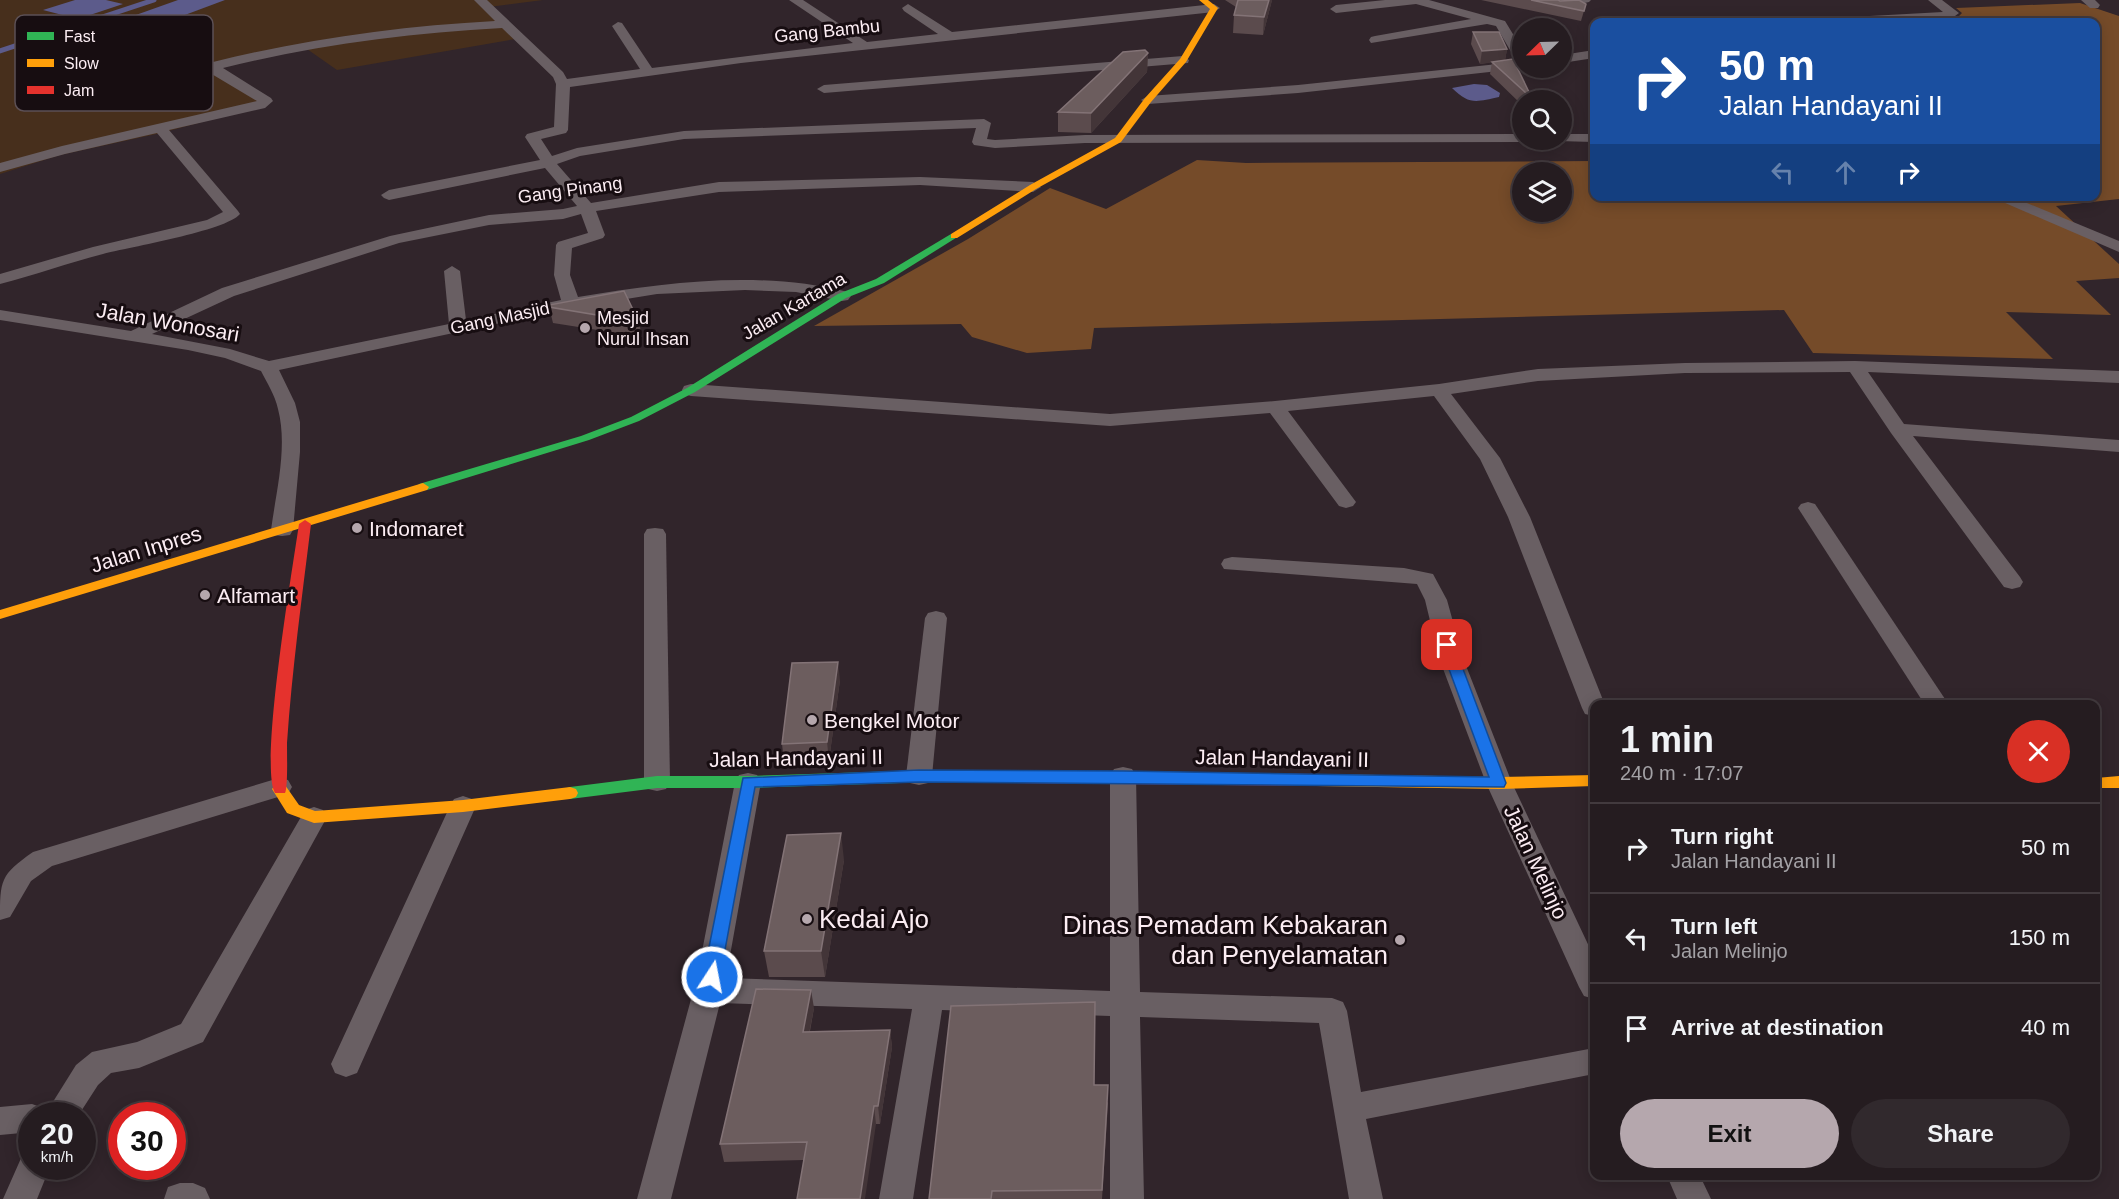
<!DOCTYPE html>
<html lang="en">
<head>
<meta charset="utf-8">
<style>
	body { margin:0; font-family:Arial,sans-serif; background:#31292d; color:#f1f3f6; height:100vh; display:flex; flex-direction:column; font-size:22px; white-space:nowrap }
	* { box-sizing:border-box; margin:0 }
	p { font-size:20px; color:#a3a1a5 }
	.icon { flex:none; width:33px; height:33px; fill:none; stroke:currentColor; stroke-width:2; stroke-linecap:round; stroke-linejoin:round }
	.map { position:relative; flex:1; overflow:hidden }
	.panel { position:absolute; left:1590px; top:700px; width:510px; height:480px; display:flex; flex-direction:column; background:#251c20; border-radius:12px; box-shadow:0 3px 15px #0003,0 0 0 2px #423a3e }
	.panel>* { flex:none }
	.guide { position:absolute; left:1590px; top:18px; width:510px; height:183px; border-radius:12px; box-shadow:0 3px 15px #0003,0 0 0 2px #423a3e; background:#1a4fa0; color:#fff; overflow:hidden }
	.needle { width:39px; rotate:247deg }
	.fabs { position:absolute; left:1512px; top:18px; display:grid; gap:12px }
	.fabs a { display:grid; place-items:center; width:60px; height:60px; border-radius:50%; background:#251c20; box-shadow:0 3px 15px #0003,0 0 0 2px #423a3e; font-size:30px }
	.speed { position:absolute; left:18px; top:1102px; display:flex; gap:12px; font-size:30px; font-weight:700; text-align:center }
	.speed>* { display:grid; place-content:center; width:78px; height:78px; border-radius:50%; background:#251c20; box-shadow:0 3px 15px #0003,0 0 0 2px #423a3e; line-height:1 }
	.speed small { font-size:15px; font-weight:400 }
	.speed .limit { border:9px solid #d22; background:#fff; color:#111 }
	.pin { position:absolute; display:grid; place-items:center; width:51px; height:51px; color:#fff; margin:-26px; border-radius:12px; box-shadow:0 3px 9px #0006 }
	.me { position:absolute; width:66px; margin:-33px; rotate:11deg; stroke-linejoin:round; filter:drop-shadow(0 0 4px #0008) }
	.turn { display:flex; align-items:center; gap:21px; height:126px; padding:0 30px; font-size:27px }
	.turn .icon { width:78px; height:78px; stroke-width:2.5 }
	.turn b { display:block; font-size:42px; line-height:51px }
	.lanes { display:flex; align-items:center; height:57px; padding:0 30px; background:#0003; justify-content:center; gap:30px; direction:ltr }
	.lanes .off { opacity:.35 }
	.round { display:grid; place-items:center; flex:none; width:63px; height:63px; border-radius:32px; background:#31292d }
	.headline { display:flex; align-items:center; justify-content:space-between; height:102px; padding:0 30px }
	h1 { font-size:36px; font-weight:700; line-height:45px }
	.primary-button { display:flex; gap:12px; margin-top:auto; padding:12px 30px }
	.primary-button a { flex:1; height:69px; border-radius:36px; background:#b5a7ad; color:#111; font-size:24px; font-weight:700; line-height:69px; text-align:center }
	.primary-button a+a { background:#31292d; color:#f1f3f6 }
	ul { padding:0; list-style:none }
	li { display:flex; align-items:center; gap:18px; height:90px; padding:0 30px; border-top:2px solid #423a3e }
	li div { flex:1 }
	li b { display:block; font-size:22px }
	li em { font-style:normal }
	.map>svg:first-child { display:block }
</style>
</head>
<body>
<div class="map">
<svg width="2119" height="1199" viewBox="0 0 2119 1199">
	<rect width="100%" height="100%" fill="#31252b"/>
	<path fill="#472f1c" d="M0,0h543l-54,7 32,31 -184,32 -30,-21 -88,18 48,31 -5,8 -101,27 -101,22 -60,19z"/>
	<path fill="#754b29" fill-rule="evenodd" d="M2080,3l39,13v183l-63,7 63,58v14l-43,3 35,34 -105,-3 47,47 -240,-6 -29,-43 -690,18 -3,21 -64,4 -55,-16 -11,-13 -147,2 154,-87 82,-51 56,21 91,-49 49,3 348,-2v35h502v-174h-223l86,-6 3,-3 -6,-5zM1522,172h40v40h-40z"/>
	<g fill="#5c5b8b">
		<path d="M75,0h31l17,4 -45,15 -35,-9z"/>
		<path d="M178,0h47l-75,28 -31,-7z"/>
		<path d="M1474,84l13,1 13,8 -1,4c-23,5 -30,8 -47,-9z"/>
	</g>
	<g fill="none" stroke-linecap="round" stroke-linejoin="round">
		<path stroke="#5c5b8b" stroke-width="5" d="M0,51l154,-51"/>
		<g fill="#695f63" fill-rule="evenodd">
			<path d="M474,0h13l76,72 4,7 73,-10 -28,-43 6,-4 4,1 30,45 201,-25 -64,-43h14l64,42 71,-8 -34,-23 -2,-3 6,-4 44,28 262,-28 6,4 -6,4 -473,51 -171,24 -2,43 -2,3 -25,6 11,17 25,-8 107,-17 300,-12 7,4 -4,16 8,1 90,-5 437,-1v6h6l-6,2 -437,1 -90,5 -21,-3 -2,-3 4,-14 -292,11 -104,17 -23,8 34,39 128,-21 201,-5 113,5 8,5 -8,5 -113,-7 -201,7 -123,19 9,24 -2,3 -31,10 -2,27 8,22c89,-15 181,-27 270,-5l3,4 -3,4 -6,1 -46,-9 -51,-2 -88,4 -86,14 -292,62 16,33 5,19v30l-7,78 -3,5 -8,1 -8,-1 -3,-5c5,-38 17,-83 7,-121 -3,-14 -11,-26 -17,-38l-36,-13 -37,-8 -188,-30v-10l131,21 91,-43 168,-52 99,-21 74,-6 14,-3 -32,-38 -156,32 -5,-2 -3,-3 8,-5 151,-30 -15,-23 2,-3 27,-7 2,-43 -3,-7 -51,-49c-94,5 -187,17 -279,40l48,30 2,3 -8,7 -96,22 69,81 2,3c-14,17 -111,33 -137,40 -35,9 -68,21 -103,30v-10l93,-27 114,-27 16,-8 -66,-79 -92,21 -65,18v-9l62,-17 195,-45 -47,-28 -1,-3 4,-8c93,-23 187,-36 282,-41zM581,214l7,19 -30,9 -2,3 -2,30 7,25 -95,20 -6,-49 -8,-5 -8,5 5,53 -180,37 -39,-12 -78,-15 82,-38 165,-53 90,-18 74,-6z"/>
			<path d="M1385,0h44l76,21 17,28v19h5l-229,25 -150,11 -7,-4 7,-4 150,-11 219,-23 -21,-36 -9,-2 -116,19 -2,-3 2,-3 4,-1 96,-17 -55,-15 -80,9 -6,-4 6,-4z"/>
			<path d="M1534,0h57l-2,2 -30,7z"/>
			<path d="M1928,0h14l17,13 -8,6 -66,3h-58l6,-4 110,-6z"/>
			<path d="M2081,0h14l5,5 -2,3h-8z"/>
			<path d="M1594,50v8l-32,5v-8z"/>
			<path d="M1183,56l6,4 -1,3 -364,30 -7,-4 7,-4z"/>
			<path d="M1562,134h32v8l-37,-1 -1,-1h6z"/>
			<path d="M1989,196h21l109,45v11z"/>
			<path d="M1855,361l264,10v12l-251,-11 36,52 215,16v12l-206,-16 107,141 3,5 -3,5 -8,2 -8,-2 -113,-154 -41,-61 -165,1 -147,8 -87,13 49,64 30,59 75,188h-11v11l-9,-2 -3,-6 -74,-191 -28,-58 -46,-63 -146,15 68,91 -3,4 -7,2 -7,-2 -69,-93 -160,13 -419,-30 -7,-2 -2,-4 2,-4 7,-2 419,30 165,-13 164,-17 99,-15 147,-6z"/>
			<path d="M1808,502l7,2 134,201h-24l-127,-197 3,-4z"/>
			<path d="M655,528l8,1 3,5 4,248 -4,7 -9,2 -9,-2 -4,-7v-248l3,-5z"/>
			<path d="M1232,557l172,11 29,6 14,26 16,58 49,125 82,174v42l-10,-3 -5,-9 -93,-204 -47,-125 -14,-58 -8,-16 -193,-15 -3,-5 3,-5z"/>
			<path d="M936,611l8,2 3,5 -15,158 -4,7 -9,2 -9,-2 -4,-7 19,-158 3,-5z"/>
			<path d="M1123,767l9,2 4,7 4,216 192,6 11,4 4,9 14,81 233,-44v26l-228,45 17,80h-34l-30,-176 -179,-6 4,182h-34v-183l-168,-6 -29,189h-34l33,-190 -192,-6 -49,196h-34l60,-222 38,-195 4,-7 9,-2 9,2 4,7 -35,196 384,13v-215l4,-7z"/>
			<path d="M279,778l9,2 4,7 -4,7 -236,72 -21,15 -21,36 -10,3c0,-40 0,-45 33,-68z"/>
			<path d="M463,796l9,3 4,7 -115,258 -4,9 -11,4 -11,-4 -4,-9 119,-258 4,-7z"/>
			<path d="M314,807l9,3 4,7 -124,225 -64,26 -28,5 -13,12 -20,31h-46v16l-32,3v-28l32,-3 11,4 3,5 30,-48 16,-13 45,-10 44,-18 124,-214z"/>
			<path d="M32,1153v14h18l-13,32h-34l19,-43z"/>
			<path d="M1667,1176h33l11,23h-34z"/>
			<path d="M180,1183h13l12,5 5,11h-46l4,-12z"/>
		</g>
		<g fill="#30b455" fill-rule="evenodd">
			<path d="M951,234l8,2 -75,47 -38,15 -151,94 -56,29 -50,19 -162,50h-8l-2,-3 2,-3 162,-48 50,-19 56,-29 151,-94 38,-15z"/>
			<path d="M931,770l5,2 3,4 -3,4 -5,2 -183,6h-91l-87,11 -6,-2 -2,-4 2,-4 6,-2 87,-11h91z"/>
		</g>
		<g fill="#ff9f0a" fill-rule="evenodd">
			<path d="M1199,0h9l10,8 -32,54 -35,40 -30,40 -85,47 -79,49h-6v-4l79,-49 85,-47 30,-40 35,-39 30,-50z"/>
			<path d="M423,483l6,4 -2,3 -427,129v-9z"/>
			<path d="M1316,774l183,3 95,-2v11l-95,3 -183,-3 -5,-2 -3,-4 3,-4z"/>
			<path d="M2119,776v12h-23v-10z"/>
			<path d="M280,783l5,2 14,20 16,6 148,-11 107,-13 6,2 2,4 -2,4 -6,2 -107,13 -149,11 -27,-10 -15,-24 3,-4z"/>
		</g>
		<g fill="#e5322d" fill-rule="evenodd">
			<path d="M305,520l6,4c-9,73 -19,146 -24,219 0,10 1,45 -2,50h-10c-16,-27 18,-227 24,-269z"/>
			<path d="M931,770l385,4 5,2 3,4 -3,4 -5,2 -385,-4 -5,-2 -3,-4 3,-4z"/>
		</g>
	</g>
	<g fill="#5b4b4d">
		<path d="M1225,0h47l-9,35 -30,-2 1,-18 2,-8z"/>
		<path d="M1481,0h77l28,4 -5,17z"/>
		<path d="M1473,32l34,17 -2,11 24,32 -1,8h-6v5l-32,-31 2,-12 -12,2 -9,-20z"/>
		<path d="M1148,53l-1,19 -56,61 -33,-1v-20z"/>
		<path d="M549,307l90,15 3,15 -89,-14z"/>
		<path d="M840,680l-11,80 -45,2 -2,-18z"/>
		<path d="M844,860l-19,117h-56l-5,-26z"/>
		<path d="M814,1008l-4,23 80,-1 2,17 -12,77h-4l-72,36 -80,2 -4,-18z"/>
		<path d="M1094,1085l14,18 -6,96h-173z"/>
	</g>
	<g fill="#433538">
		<path d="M1269,0h3l-9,35 1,-18z"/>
		<path d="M1507,49l-2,12 -25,3 2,-13z"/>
		<path d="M1148,53l-1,19 -56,61v-20z"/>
		<path d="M1529,92l-1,8h-3l2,-6z"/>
		<path d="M838,662l2,18 -11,80 -2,-18z"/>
		<path d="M841,833l3,27 -19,117 -4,-26z"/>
		<path d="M811,990l3,18 -8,41 -3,-17z"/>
		<path d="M890,1030l2,17 -12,77 -2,-18z"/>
		<path d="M874,1106l2,18 -11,75h-5z"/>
	</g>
	<g fill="#6c5d5e" stroke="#837376" stroke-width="1.5">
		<path d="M1238,0h31l-5,17 -30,-2z"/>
		<path d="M1531,0h27l2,1 19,-1 7,4 -2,7z"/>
		<path d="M1473,32h26l8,17 -25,2z"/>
		<path d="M1145,50l3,3 -57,60 -33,-1 65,-60z"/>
		<path d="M1513,59l16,33 -2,2 -35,-32z"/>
		<path d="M624,291l15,31 -90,-15v-2z"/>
		<path d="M838,662l-11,80 -45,2 10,-81z"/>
		<path d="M841,833l-20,118h-57l23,-116z"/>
		<path d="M756,989l55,1 -8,42 87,-2 -12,76h-4l-14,93h-63l10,-57 -87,2z"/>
		<path d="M1095,1002l-1,83h14l-6,105 -110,1 -1,8h-62l22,-193z"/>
	</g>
	<path fill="#1a73e8" stroke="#114b97" stroke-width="1.5" d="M1447,640l7,5 52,138 -2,4 -585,-5 -164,5 -35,190 -2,5 -6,2 -7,-2 -2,-5 40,-199 176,-8 204,1 366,6 -49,-132z"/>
	<g fill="#b5a7ad" stroke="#170d11" stroke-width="2">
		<circle cx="585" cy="328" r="6"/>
		<circle cx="357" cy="528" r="6"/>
		<circle cx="205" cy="595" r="6"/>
		<circle cx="812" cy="720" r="6"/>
		<circle cx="807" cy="919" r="6"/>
		<circle cx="1400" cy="940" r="6"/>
	</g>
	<g text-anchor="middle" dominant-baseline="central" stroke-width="6" stroke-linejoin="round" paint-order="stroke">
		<g font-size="18" fill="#fcedf3" stroke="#170d11">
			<text transform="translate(827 31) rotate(-6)">Gang Bambu</text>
			<text transform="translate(570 190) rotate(-8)">Gang Pinang</text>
			<text transform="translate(794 306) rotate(-30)">Jalan Kartama</text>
			<text transform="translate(500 318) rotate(-12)">Gang Masjid</text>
		</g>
		<g font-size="18" fill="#fcedf3" stroke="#170d11" text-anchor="start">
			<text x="597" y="318">Mesjid<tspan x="597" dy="21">Nurul Ihsan</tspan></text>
		</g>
		<g font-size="21" fill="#fcedf3" stroke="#170d11">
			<text transform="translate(168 322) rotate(10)">Jalan Wonosari</text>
			<text transform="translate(146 549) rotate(-17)">Jalan Inpres</text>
			<text transform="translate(796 758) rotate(-1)">Jalan Handayani II</text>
			<text transform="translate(1282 758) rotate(1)">Jalan Handayani II</text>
			<text transform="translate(1536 862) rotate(65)">Jalan Melinjo</text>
		</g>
		<g font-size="21" fill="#fcedf3" stroke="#170d11" text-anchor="start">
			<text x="369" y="528">Indomaret</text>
			<text x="217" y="595">Alfamart</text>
			<text x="824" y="720">Bengkel Motor</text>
		</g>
		<g font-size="26" fill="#fcedf3" stroke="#170d11" text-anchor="start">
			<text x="819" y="919">Kedai Ajo</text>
			<text x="1388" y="925" text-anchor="end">Dinas Pemadam Kebakaran<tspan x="1388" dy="30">dan Penyelamatan</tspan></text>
		</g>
	</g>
	<rect x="15" y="15" width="198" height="96" rx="9" fill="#170d11" stroke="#5c5055" stroke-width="1.5"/>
	<rect x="27" y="32" width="27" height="8" fill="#30b455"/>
	<rect x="27" y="59" width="27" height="8" fill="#ff9f0a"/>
	<rect x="27" y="86" width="27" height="8" fill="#e5322d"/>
	<g font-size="16" fill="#fcedf3">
		<text x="64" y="42">Fast</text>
		<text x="64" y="69">Slow</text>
		<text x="64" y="96">Jam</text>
	</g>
</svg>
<div class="fabs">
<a><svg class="needle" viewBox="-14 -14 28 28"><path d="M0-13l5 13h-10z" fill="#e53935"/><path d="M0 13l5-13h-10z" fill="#a3a1a5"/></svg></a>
<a><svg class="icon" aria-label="search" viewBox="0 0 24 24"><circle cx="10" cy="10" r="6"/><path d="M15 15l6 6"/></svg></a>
<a><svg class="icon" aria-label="layers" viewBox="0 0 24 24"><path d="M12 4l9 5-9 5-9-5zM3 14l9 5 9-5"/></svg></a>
</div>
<div class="speed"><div>20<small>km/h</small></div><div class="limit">30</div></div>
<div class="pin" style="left:1447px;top:645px;background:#d93025"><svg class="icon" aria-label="arrive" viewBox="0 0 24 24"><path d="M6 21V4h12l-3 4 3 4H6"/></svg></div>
<svg class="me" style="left:712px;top:977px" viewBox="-20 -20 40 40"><circle r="17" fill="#1a73e8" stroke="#fff" stroke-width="3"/><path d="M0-11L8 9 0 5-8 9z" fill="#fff"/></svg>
<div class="guide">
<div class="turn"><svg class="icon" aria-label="right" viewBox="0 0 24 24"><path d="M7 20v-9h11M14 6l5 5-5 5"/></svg><div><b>50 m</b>Jalan Handayani II</div></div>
<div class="lanes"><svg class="icon off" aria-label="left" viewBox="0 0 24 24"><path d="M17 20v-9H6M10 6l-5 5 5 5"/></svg><svg class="icon off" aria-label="ahead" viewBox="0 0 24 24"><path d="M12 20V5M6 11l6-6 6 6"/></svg><svg class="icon" aria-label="right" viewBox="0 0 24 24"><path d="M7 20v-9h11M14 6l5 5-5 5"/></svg></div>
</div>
<section class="panel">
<div class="headline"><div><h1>1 min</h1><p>240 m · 17:07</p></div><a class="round" style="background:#d93025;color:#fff"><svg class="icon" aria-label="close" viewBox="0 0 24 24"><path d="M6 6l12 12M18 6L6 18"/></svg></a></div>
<ul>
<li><svg class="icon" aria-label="right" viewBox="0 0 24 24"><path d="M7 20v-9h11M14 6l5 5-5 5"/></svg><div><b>Turn right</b><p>Jalan Handayani II</p></div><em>50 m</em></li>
<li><svg class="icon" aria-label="left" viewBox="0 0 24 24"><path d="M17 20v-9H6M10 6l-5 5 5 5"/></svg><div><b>Turn left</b><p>Jalan Melinjo</p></div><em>150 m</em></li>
<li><svg class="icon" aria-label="arrive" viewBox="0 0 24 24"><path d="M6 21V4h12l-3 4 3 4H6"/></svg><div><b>Arrive at destination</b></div><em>40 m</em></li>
</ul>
<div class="primary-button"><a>Exit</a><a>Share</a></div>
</section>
</div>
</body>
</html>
